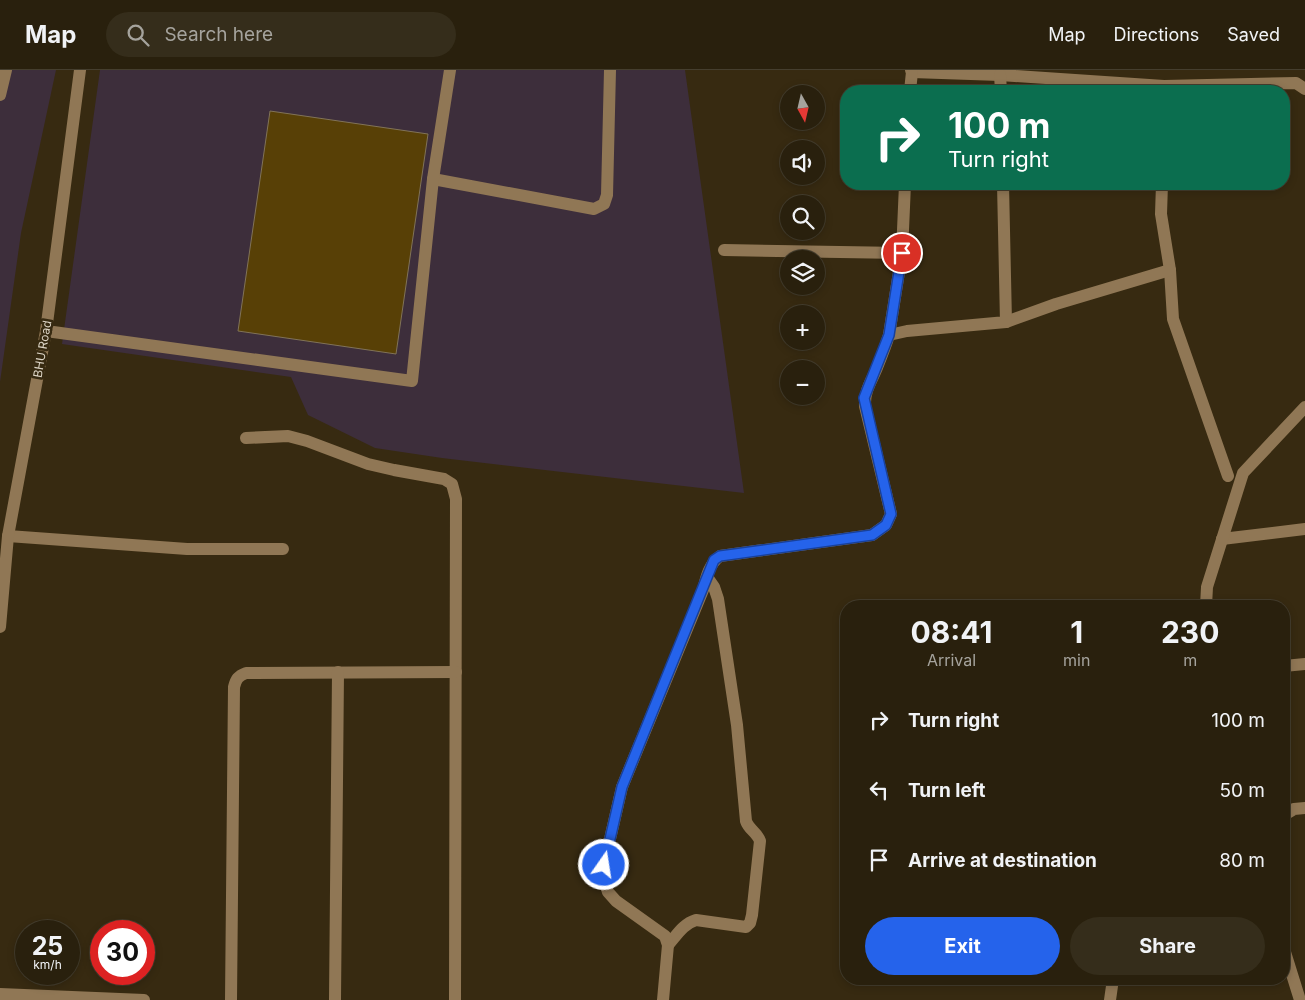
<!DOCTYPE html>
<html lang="en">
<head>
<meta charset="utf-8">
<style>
	body { margin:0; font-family:Inter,sans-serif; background:#352d1b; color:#f1f3f6; height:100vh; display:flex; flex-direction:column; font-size:19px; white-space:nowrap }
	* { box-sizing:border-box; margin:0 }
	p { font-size:16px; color:#a5a39d }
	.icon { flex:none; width:28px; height:28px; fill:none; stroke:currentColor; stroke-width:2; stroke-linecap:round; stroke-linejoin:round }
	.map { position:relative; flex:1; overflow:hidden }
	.sheet { position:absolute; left:840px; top:530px; width:450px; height:385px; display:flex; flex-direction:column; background:#29200d; border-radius:20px; box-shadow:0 2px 8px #0003,0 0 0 1px #453e2e }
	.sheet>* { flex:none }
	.banner { position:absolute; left:840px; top:15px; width:450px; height:105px; border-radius:20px; box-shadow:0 2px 8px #0003,0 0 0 1px #453e2e; background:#0b6e4f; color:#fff; overflow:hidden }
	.needle { width:32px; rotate:172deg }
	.fabs { position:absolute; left:780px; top:15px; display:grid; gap:10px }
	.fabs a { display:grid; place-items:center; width:45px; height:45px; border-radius:50%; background:#29200d; box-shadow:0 2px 8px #0003,0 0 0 1px #453e2e; font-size:25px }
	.speed { position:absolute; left:15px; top:850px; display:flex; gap:10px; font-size:25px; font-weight:700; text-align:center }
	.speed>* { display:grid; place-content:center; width:65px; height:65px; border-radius:50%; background:#29200d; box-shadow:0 2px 8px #0003,0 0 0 1px #453e2e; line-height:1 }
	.speed small { font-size:12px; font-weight:400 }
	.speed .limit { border:8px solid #d22; background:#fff; color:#111 }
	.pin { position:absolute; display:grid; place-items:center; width:42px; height:42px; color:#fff; margin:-21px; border:2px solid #fff; border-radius:50%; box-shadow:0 1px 5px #0007 }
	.me { position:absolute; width:55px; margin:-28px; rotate:13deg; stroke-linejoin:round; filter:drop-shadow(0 0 4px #0008) }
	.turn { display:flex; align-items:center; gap:18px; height:105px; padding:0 25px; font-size:22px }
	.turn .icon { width:65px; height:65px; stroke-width:2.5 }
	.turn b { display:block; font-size:35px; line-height:42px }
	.eta { display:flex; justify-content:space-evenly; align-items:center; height:85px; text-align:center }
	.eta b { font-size:30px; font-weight:700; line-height:35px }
	.primary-button { display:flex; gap:10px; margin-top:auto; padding:10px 25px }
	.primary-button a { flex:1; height:58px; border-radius:30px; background:#2563eb; color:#fff; font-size:20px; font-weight:700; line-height:58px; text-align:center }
	.primary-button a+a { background:#352d1b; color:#f1f3f6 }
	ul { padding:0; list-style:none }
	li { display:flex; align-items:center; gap:15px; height:70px; padding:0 25px }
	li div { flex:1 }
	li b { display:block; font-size:19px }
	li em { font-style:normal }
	header { display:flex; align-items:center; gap:30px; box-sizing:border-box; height:70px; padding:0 25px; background:#29200d; border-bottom:1px solid #453e2e }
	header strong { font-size:24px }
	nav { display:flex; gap:28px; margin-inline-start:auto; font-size:18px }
	.search { width:350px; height:45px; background:#352d1b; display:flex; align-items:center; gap:12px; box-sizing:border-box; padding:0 18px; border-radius:28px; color:#a5a39d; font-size:19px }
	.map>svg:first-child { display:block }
</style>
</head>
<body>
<header>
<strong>Map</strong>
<div class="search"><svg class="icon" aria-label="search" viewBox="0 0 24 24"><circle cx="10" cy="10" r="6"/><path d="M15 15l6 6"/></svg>Search here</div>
<nav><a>Map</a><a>Directions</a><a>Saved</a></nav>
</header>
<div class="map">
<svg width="1305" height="930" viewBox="0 0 1305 930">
	<rect width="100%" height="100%" fill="#372a11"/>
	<g fill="#3d2e3b">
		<path d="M0,0h56l-35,163 -21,149z"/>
		<path d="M100,0h585l59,423 -302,-35 -67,-10 -67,-33 -17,-38 -229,-33z"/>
	</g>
	<path fill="#584006" stroke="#817358" d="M270,41l158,23 -32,220 -158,-23z"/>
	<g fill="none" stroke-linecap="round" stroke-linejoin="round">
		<g stroke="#907755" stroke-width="12">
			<path d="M911,0l1,2 88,3 164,11 132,-3 9,6"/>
			<path d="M1000,5l1,16"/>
			<path d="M910,21l2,-19"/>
			<path d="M0,25l6,-25"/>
			<path d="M433,109l161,30 10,-5 3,-9 3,-125"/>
			<path d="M1162,114l-1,30 9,56 3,49 55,157"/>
			<path d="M724,180l178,3 -13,82"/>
			<path d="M902,183l3,-69"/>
			<path d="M1006,252l50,-18 114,-34"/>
			<path d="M46,261l366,50 21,-202 17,-109"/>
			<path d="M246,368l42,-2 19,5 61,23 26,6 50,9 8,5 4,15 -1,501"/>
			<path d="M8,466l179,13h96"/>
			<path d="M1222,469l83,-10"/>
			<path d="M1206,536l1,-19 36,-114 62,-66"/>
			<path d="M0,557l8,-91 38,-205 34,-261"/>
			<path d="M1284,596l21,-2"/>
			<path d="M1284,745l10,-6 11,-1"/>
			<path d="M1284,851l1,31 15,48"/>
			<path d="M668,875c9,-10 15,-21 28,-25l50,7 4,-4 2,-8 8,-74c-3,-9 -11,-11 -14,-20l-9,-96 -19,-126 -4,-12 -7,-10"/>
			<path d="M0,924l144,6"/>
			<path d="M231,930l3,-313c2,-8 4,-11 12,-14l210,-1"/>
			<path d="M335,930l3,-328"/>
			<path d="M663,930l5,-55 -3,-9 -49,-35 -8,-9 -4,-12v-15l18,-78 81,-197c3,-12 6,-26 17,-34l152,-21 14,-10 5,-11 -26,-108c-1,-16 8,-27 13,-41 4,-10 8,-20 11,-30l18,-4 99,-9 -3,-138"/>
			<path d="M1110,930l3,-21"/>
		</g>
	</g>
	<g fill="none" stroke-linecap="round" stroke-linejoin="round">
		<g stroke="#184099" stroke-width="12">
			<path id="route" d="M604,795l18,-78 92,-227 6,-4 152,-21 14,-10 5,-11 -27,-116 25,-63 13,-82"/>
		</g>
		<use href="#route" stroke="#2563eb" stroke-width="9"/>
	</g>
	<g text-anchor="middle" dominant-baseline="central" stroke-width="5" stroke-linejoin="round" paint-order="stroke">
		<g font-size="12" fill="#dcd4c5" stroke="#372a11">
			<text transform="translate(42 279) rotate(-80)">BHU Road</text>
		</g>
	</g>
</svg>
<div class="fabs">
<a><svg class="needle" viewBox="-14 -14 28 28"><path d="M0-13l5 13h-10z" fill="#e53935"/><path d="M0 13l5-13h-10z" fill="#a5a39d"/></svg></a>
<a><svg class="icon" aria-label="sound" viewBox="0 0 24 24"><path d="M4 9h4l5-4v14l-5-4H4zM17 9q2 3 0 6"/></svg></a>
<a><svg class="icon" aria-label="search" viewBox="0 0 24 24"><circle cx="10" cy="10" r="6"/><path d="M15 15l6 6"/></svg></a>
<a><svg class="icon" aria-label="layers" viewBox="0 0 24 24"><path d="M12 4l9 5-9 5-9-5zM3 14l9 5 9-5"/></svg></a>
<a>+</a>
<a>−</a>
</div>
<div class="speed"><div>25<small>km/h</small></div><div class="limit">30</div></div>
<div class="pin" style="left:902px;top:183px;background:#d93025"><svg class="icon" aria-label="arrive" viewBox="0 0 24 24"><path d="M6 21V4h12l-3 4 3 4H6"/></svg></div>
<svg class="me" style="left:604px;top:795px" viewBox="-20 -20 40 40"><circle r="17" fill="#2563eb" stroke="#fff" stroke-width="3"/><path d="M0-11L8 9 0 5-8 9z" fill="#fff"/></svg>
<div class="banner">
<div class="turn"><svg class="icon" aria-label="right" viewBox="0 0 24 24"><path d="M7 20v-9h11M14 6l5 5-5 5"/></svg><div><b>100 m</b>Turn right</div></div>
</div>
<section class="sheet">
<div class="eta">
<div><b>08:41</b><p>Arrival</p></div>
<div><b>1</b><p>min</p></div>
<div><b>230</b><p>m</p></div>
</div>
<ul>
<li><svg class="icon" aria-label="right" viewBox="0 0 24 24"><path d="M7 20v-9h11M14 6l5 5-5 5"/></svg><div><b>Turn right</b></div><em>100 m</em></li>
<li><svg class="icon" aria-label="left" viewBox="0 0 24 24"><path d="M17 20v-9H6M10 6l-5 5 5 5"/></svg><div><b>Turn left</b></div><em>50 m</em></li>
<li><svg class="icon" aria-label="arrive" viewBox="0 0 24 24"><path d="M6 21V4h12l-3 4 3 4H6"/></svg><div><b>Arrive at destination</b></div><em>80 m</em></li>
</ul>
<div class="primary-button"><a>Exit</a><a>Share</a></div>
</section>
</div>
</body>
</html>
